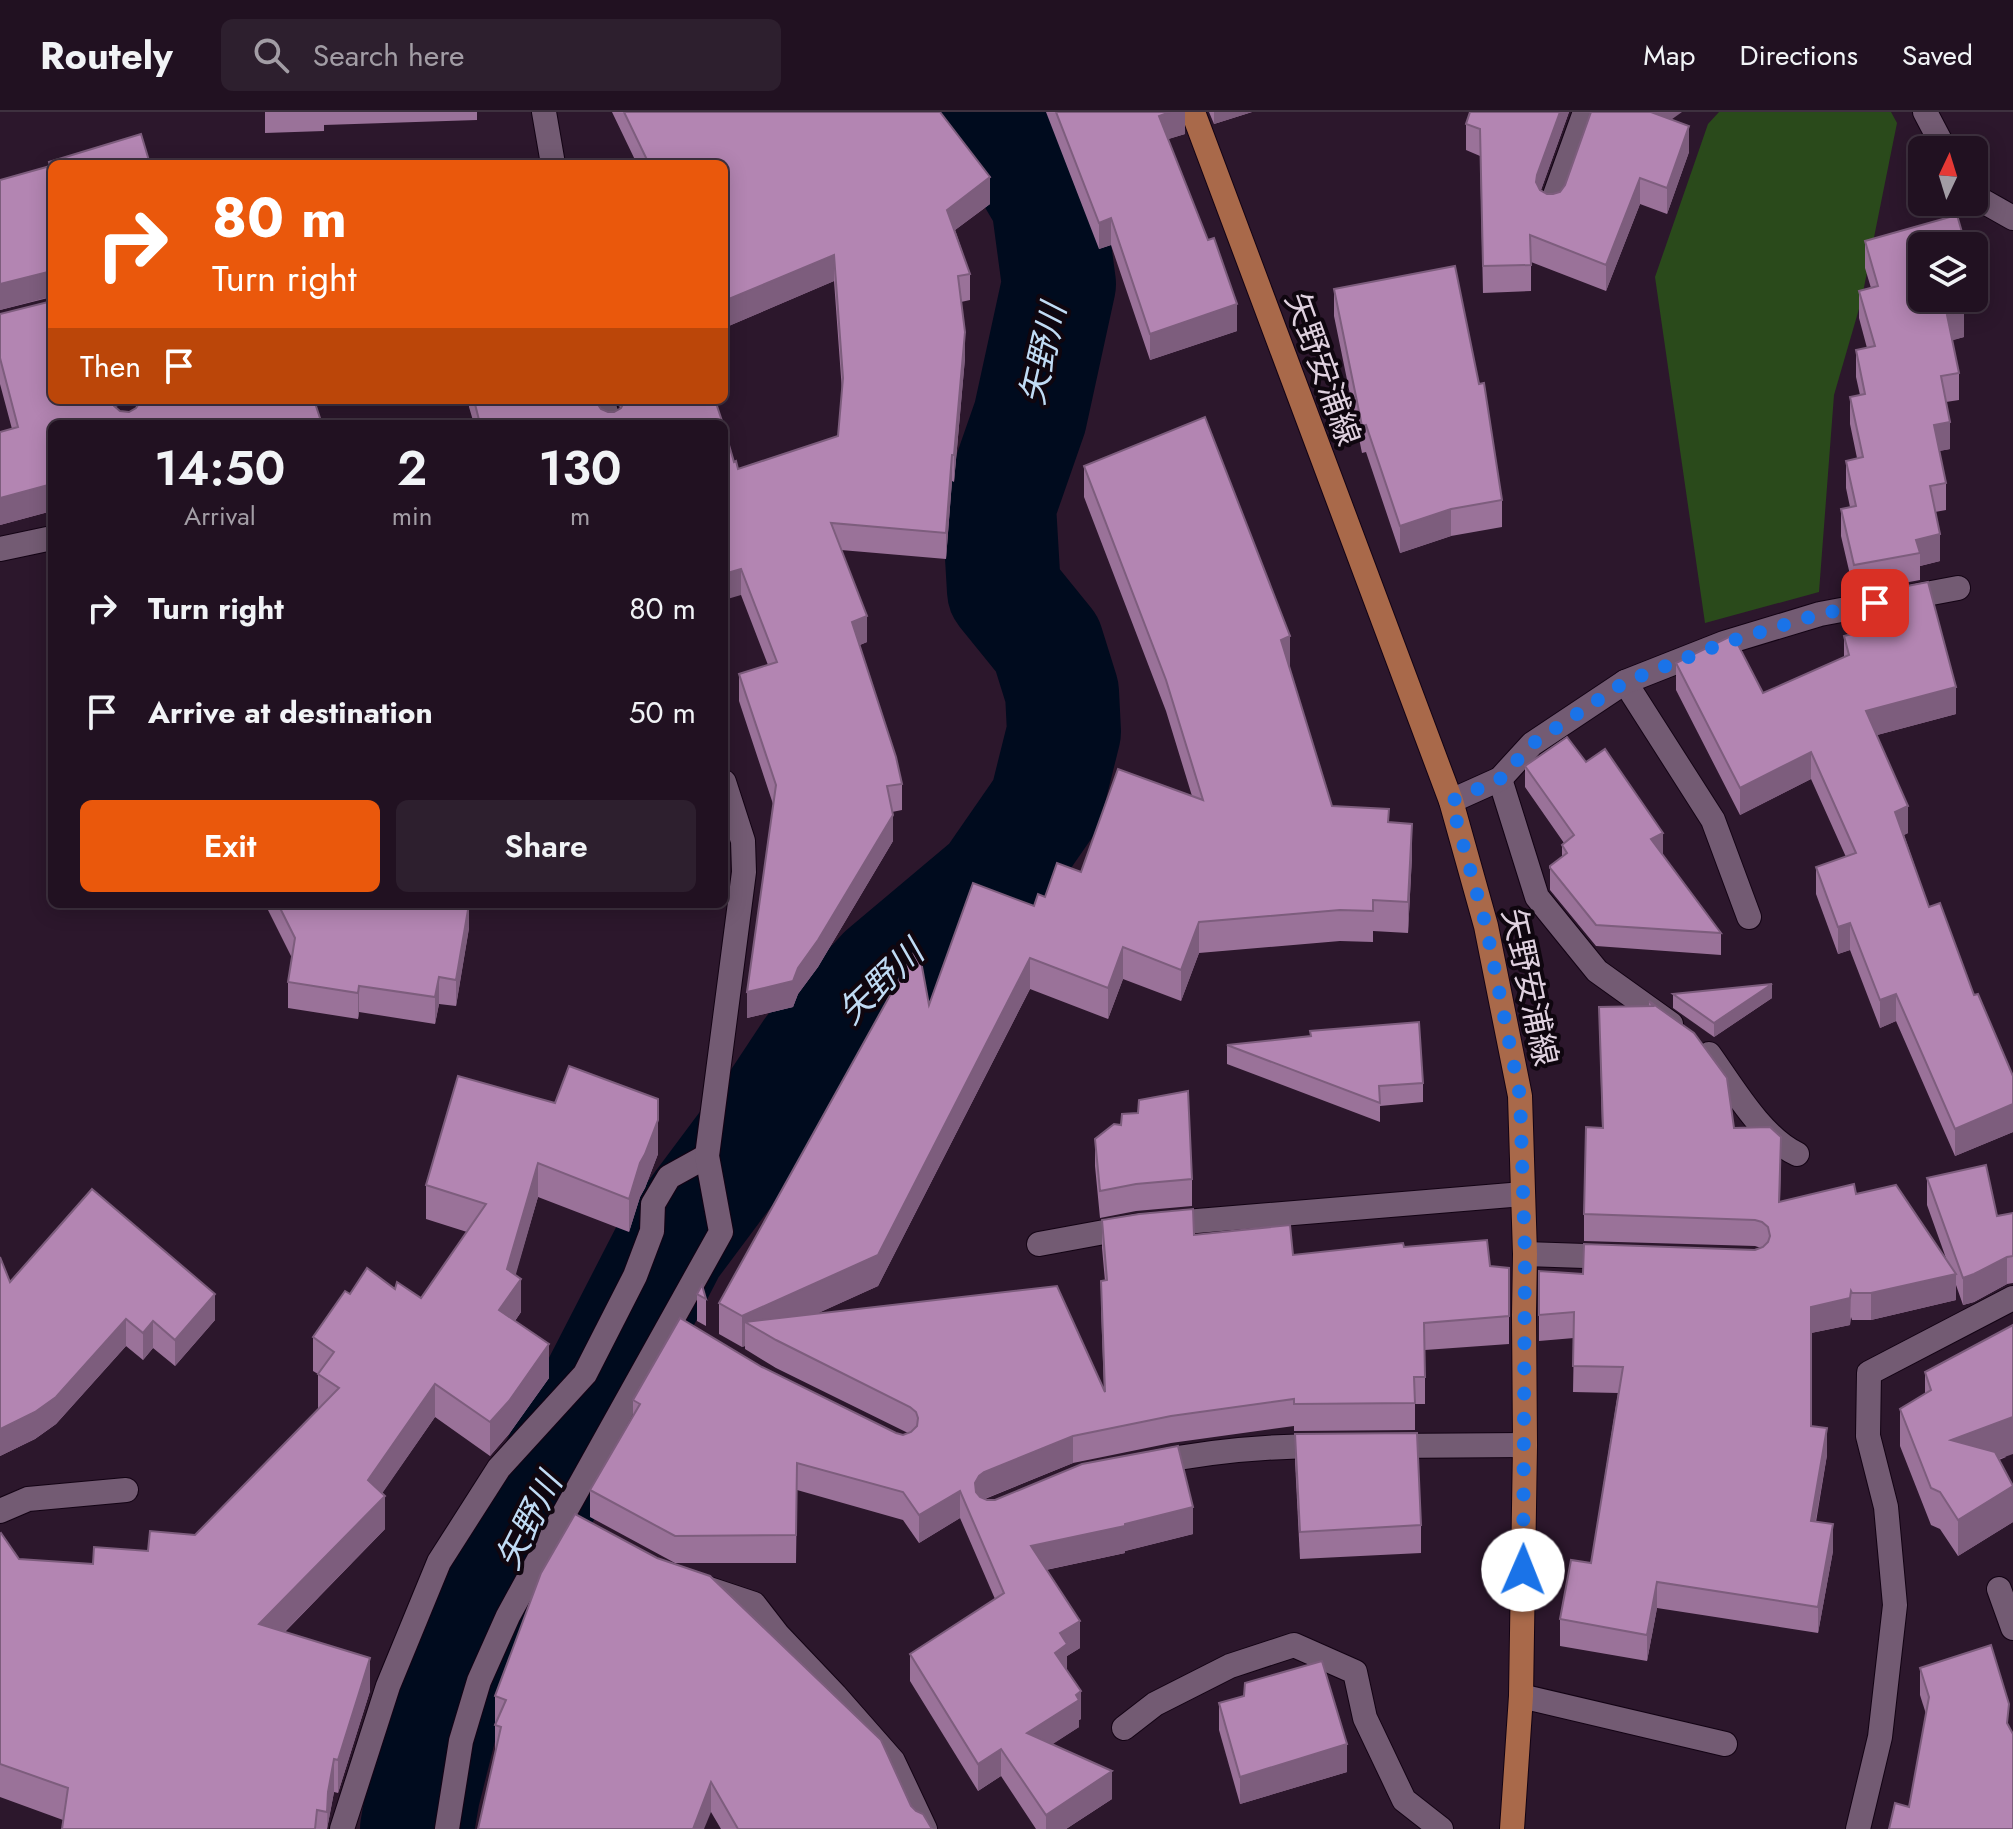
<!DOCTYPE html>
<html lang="en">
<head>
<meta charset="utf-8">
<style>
	body { margin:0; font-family:Jost,"Noto Sans JP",sans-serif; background:#2d1f2e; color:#f1f3f6; height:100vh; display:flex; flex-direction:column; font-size:30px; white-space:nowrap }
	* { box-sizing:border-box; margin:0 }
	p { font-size:26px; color:#a29da5 }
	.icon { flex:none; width:44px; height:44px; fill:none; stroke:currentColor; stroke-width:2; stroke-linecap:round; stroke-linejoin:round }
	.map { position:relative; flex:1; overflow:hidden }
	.drawer { position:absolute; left:48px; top:308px; width:680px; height:488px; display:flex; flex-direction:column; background:#211121; border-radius:12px; box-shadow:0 4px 20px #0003,0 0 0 2px #3e313f }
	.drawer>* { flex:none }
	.hud { position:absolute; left:48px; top:48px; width:680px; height:244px; border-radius:12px; box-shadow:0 4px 20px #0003,0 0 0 2px #3e313f; background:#ea580c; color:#fff; overflow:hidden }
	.needle { width:52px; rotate:4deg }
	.fabs { position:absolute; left:1908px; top:24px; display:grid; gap:16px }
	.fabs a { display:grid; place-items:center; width:80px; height:80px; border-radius:12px; background:#211121; box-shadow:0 4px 20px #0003,0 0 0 2px #3e313f; font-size:40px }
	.pin { position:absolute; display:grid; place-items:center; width:68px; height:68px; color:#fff; margin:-34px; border-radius:16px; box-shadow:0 4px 12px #0006 }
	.me { position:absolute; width:88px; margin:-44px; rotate:1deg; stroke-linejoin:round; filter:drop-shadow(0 0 6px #0008) }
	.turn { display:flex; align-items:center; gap:28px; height:168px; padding:0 32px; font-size:36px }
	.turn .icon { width:104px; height:104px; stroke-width:2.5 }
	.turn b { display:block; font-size:56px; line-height:68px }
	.then { display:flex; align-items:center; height:76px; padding:0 32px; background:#0003; gap:16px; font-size:30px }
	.eta { display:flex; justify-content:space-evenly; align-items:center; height:136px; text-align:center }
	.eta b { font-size:48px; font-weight:600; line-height:56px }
	.action { display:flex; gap:16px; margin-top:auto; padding:16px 32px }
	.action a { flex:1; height:92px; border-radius:12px; background:#ea580c; color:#fff; font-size:32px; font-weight:600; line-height:92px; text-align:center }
	.action a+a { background:#2d1f2e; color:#f1f3f6 }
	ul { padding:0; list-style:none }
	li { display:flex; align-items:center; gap:24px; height:104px; padding:0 32px }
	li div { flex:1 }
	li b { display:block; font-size:30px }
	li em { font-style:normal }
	header { display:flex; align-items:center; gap:48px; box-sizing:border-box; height:112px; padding:0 40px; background:#211121; border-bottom:2px solid #3e313f }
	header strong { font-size:38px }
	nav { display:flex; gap:44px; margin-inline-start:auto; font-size:28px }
	.search { width:560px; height:72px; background:#2d1f2e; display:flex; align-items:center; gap:20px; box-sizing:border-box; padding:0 28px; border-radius:12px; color:#a29da5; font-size:30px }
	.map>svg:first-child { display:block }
</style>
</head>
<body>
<header>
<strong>Routely</strong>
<div class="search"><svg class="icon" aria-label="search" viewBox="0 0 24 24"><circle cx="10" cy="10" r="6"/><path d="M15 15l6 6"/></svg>Search here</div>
<nav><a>Map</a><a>Directions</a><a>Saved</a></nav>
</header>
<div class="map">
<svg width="2013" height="1717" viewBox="0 0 2013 1717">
	<rect width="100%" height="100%" fill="#2c172c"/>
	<path fill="#2a4a1b" d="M1719,0h172l6,11 -36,179 -27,93 -15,197 -114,31 -50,-346 53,-153z"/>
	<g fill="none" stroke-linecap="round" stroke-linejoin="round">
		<path stroke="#000b1e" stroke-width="114" d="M417,1717l6,-35 38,-151 40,-67 169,-329 106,-142 35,-53 74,-80 107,-90 54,-78 18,-72 -2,-40 -15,-48 -43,-53 -5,-85 31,-89 29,-133 -11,-82 -53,-90"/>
		<g stroke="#130314" stroke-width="26">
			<g id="minor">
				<path d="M544,0l9,52"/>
				<path d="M1925,0l20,38"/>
				<path d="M1974,84l39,22"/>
				<path d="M1551,94l34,-94"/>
				<path d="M602,288l8,24"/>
				<path d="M0,437l52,-11"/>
				<path d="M1625,570l88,138 36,97"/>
				<path d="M1500,667l37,118 60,74 74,53"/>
				<path d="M1451,689l49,-22 32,-35 93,-62 99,-39 96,-29 138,-26"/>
				<path d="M1709,942c23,32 52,83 88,100"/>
				<path d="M1039,1132l98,-18 386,-32"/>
				<path d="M1525,1142l90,3"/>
				<path d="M1387,1334l138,-1"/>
				<path d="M1152,1351c58,-12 115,-17 174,-17"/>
				<path d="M0,1399l28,-12 98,-9"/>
				<path d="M703,1475l51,17 24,31 57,60 58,66 32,68"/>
				<path d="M1999,1477l14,39"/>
				<path d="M1521,1584l204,48"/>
				<path d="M1124,1616l31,-24 75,-38 64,-21 61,27 10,46 39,82 37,29"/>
				<path d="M342,1717l46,-143 51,-124 60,-94 86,-94 50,-98 17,-45 1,-27 16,-27 38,-21"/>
				<path d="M447,1717l14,-88 18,-60 29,-65 53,-97 160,-287 -14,-76 37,-284 -1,-31 -19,-59"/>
				<path d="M1858,1717l22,-92 15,-132 -9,-98 -18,-71 1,-63 144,-75"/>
			</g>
		</g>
		<g stroke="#130314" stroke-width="26">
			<path id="major" d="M1193,0l258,689 35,125 34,170 5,158 -1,61 1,130 -4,251 -9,133"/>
		</g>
		<use href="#minor" stroke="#735b73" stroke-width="24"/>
		<use href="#major" stroke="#a9694a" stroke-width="24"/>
	</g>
	<g fill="#9a7299">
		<path d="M265,0h212v8l-153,5v6l-59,2z"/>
		<path d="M612,0h328l50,92 -35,26 15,44v26l-9,2 4,56 -11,124 -2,-1 -6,78 -105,-9 26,92 -7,3 42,139v26l-10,2 1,29 -75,126 -20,27 -5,13 -46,11 26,-214 -34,-103v-27l29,-9 -27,-70 -7,-133 4,7 100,-33 4,-45 -8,-110 -110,47v-164h-87z"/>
		<path d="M1046,0h139v22l-17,5 69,192 -87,29 -39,-115 -12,4z"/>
		<path d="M1209,0h43l-38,12z"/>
		<path d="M1470,0h99l-28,78 6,4h6l7,-2 111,-72 18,32 -22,62 -27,-10 -34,87 -75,-29v29l-48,2 -3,-137 -14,-6v-26z"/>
		<path d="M49,50l3,2v133l-52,13v-130l49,-13z"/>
		<path d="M1865,129l57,5 42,91 -12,3 7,33v27l-13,2 4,47 -11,2 7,32v27l-11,2 5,49 -20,5v14l-66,12 -13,-56v-27l9,-2 -4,-19v-27l11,-3 -7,-34v-27l10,-2 -4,-18v-27l11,-2 -8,-30v-27l12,-3 -6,-20z"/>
		<path d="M1334,177l168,211v27l-51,9 -51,17 -34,-101 -4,1 -28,-137z"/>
		<path d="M0,202l52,86h84l-21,7 5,4 9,1 185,-12 -262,24v87l-52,14v-93l12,-3 -12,-45z"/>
		<path d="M469,288h126l6,9 7,3h6l6,-3 -2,-9h97l8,24h-249l-5,-17z"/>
		<path d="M1084,354l206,202h-1l43,138 57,17 23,33 -4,77 -35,-2v11l-33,-1 -141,12 -18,48 -58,-22 -15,40 -78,-30 -152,297 -60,27 286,76 -3,-81v-27h4l-3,-33v-28l92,15 99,20 111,-8 86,19 19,2v76l-84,6v54h-10v26l-121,1v-5l-123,17 -98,20 -88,36 208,35 -68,17v2l-79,17 34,78 -13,8v14l14,49 -2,1v7l-27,17 60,55 -46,30h-30l-35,-53 -23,15 -68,-110v-27l85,-55 -35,-81 -41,25 -16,-23 -106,-30 -1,73h-121l-85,-46v-27l43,-75v-15l129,-33 134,66 7,2 5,-2 -132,-65 -31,-19v-3l-3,1 -23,-13v-31l210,-298 116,-108 147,-101 -26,-85 -82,-214z"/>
		<path d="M1860,483l96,119 -79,21 31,98 -4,2 25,72 45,88 39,81v56l-58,24 -59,-135 -16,7 -30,-78 -12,4 -22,-60v-27l30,-10 -35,-78 -71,36 -64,-125v-27l87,30 81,-36v-21l18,-5 -2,-9z"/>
		<path d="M1586,650l77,93 58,78v22l-125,-9 -46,-56v-24l12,-9v-12l2,-2 -39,-56v-21z"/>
		<path d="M265,792h204v24l-13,78 -17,-2 -4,20 -76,-12 -1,7 -70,-11v-26l4,-24z"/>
		<path d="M1673,882l99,4 -58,39 -41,-29z"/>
		<path d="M1649,889l85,127 47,35 -1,39 76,-8 91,67 -20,-56v-27l70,38 16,-3v70l-6,1 -33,18 -11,3 -7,-20v15l-85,20h-19l-1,-3 -1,8 -39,8v93l16,29 -11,67 17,29 -15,82 -161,-25 -10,53 -87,-15v-27l31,-56 27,-170 -45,-1 1,-54 -35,3v-26l44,-41 178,-26 -6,-2 -171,-5v-27l18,-86 -3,-121 50,-1z"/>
		<path d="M1227,933l196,38v19l-43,4v16l-153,-58z"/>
		<path d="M458,964l200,78 -13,34 -5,9 -11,35 -91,-35 -23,78 6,37 -6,9 34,57 -40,56 -19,22 -55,-39 -53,76 3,36 -100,103 85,59 -32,102 -4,-1 -7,37h-265l1,-9 -63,-23v-263l19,25 74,5 55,-13 47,-16 124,-126 -1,-1v-34l-5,-3v-34l37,-43 45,-5 26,9 46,-66 -41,-13v-34z"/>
		<path d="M1095,1027l97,40v27l-56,5 -36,7 -5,-52z"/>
		<path d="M0,1145l10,25 205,38 -40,46 -22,-18 -10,12 -17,-14 -70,78 -21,15 -35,17z"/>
		<path d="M697,1182l9,5v27l-9,-5z"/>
		<path d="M1925,1260l81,85 -7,3 14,62 -55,34 -18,-27 -9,-4 -31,-79v-37l25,-15z"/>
		<path d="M1295,1322l126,91v28l-121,6 -5,-98z"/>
		<path d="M1991,1533l-65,69 -6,-19v-27z"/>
		<path d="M495,1584l416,110 21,23h-211l-10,-17 -216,-58z"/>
		<path d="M1219,1591l128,69 -107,32 -21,-74z"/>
	</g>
	<g fill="#7d5d7d">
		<path d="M1170,0h15v22l-26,8v-26z"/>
		<path d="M1214,0h38l-38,12z"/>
		<path d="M1560,0h9l-32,89 -1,7 1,-33z"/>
		<path d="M1647,0h35l-35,25z"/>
		<path d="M1689,14v26l-22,62v-26z"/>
		<path d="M990,65v27l-43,32v-26z"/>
		<path d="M1640,66v26l-34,87v-26z"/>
		<path d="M1111,106v27l-12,4v-26z"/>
		<path d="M834,143v26l-110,47v-27z"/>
		<path d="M49,159v26l-49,13v-26z"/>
		<path d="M1237,192v27l-87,29v-26z"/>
		<path d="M1964,198v27l-17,5v-27z"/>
		<path d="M965,220v26l-11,124v-27z"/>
		<path d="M110,288h26l-20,5 -5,6z"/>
		<path d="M1950,310v27l-16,3v-27z"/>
		<path d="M952,343v26l-6,78v-26z"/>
		<path d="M52,372v27l-52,14v-27z"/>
		<path d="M1451,397v27l-51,17v-27z"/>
		<path d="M1940,422v27l-20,5v-13l-4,-13z"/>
		<path d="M741,457v26l-17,5v-26z"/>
		<path d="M867,504v26l-15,6v-26z"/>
		<path d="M1290,524v32l-9,3v-31z"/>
		<path d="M1956,575v27l-90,24v-27z"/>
		<path d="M1811,640v27l-71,36v-27z"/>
		<path d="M1908,694v27l-13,6v-27z"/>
		<path d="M893,703v26l-75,126 -20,27 -5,13 -46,11v-26l51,-24z"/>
		<path d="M1412,712v32l-4,77v-31z"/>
		<path d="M1663,721v22l-12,-16z"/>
		<path d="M469,792v24l-13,78v-26z"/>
		<path d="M1199,810v31l-18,48v-31z"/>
		<path d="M1850,811v27l-12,4v-27z"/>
		<path d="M1123,835v32l-15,40v-31z"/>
		<path d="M1030,846v31l-152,297 -110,50 -23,-14v24l-3,1v-31z"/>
		<path d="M439,865v27l-4,20v-27z"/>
		<path d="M1772,872v14l-58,39v-14z"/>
		<path d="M359,874v26l-1,7v-26z"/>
		<path d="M1896,882v27l-16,7v-28z"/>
		<path d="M2013,992v28l-58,24v-27z"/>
		<path d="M658,1008v34l-13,34 -5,9 -11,35v-33l11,-36z"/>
		<path d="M538,1051v34l-28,98 11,-16v33l-22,32v-34l8,-41z"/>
		<path d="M2007,1145v27l-33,18 -11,3v-27z"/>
		<path d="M1956,1162v26l-85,20v-27z"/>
		<path d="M1851,1179l-1,34 -39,8v-26z"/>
		<path d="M215,1182v26l-40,46v-26z"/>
		<path d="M126,1207v27l-70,78 -21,15 -35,17v-27z"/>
		<path d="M153,1209v27l-10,12v-27z"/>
		<path d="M549,1232v34l-40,56 -19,22v-34z"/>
		<path d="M435,1272v33l-65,94 15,-15v33l-126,129v-34l109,-144z"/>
		<path d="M2013,1305v37l-62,22v-36z"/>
		<path d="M1827,1316v27l-16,92v-26z"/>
		<path d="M1073,1324v27l-89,36 -9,11v-27l4,-7 5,-4z"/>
		<path d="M2013,1374v36l-55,34v-36z"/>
		<path d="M960,1379v27l-41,25v-28z"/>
		<path d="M1193,1395v27l-68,17v2l-94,20v-27z"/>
		<path d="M1833,1412v27l-15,82v-26z"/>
		<path d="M1657,1470v26l-10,53v-26z"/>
		<path d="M1080,1509v27l-13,8v15l-12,-18 5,-20z"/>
		<path d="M370,1546v33l-32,102v-33z"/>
		<path d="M1081,1579v28l-2,1v7l-52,34v-28z"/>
		<path d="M1347,1632v28l-107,32v-27z"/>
		<path d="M1001,1637v27l-23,15v-27z"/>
		<path d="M334,1647v33l-7,37 1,-37z"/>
		<path d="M1112,1659v28l-46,30h-20v-14z"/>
		<path d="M711,1670v30l-7,17h-11z"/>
	</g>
	<g fill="#b385b2" stroke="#7d5d7d" stroke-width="2">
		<path d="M624,0h316l50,65 -43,33 23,64 -12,2 7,56 -11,123h-2l-6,78 -115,-10 36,93 -15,6 44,135 6,27 -15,2 6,29 -75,125 -20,28 -5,13 -46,11 29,-207 -37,-111 38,-12 -36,-93 -17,5v-146l10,34 2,-1 2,8 100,-33 5,-58 -9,-123 -110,46v-137h-75z"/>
		<path d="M1056,0h114l-11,4 49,124 6,-2 23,66 -87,30 -39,-116 -12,5z"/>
		<path d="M1470,0h90l-23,63 -1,7 4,8 7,4h6l7,-2 5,-7 26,-73h60l38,14 -22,62 -27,-10 -34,87 -76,-30 1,30 -48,1 -3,-137 -14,-5z"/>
		<path d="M141,22l9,30h-98v107l-52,13v-104l50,-14 -1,-4z"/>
		<path d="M1957,103l9,31h-44v52h38l4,12 -17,5 12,58 -18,3 9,46 -16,3 12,58 -16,3 10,48 -24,6 4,13 -66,12 -13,-56 15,-3 -10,-45 17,-4 -13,-60 15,-3 -9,-44 19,-4 -16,-55 19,-5 -13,-45z"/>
		<path d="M1455,154l24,118 5,-1 18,117 -51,9 -51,17 -34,-101 -4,1 -28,-137z"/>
		<path d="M52,189v99h60l2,6 6,5 9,1 7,-4 4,-6 8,-2h166l8,24h-270v60l-52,14v-66l18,-5 -18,-69v-44z"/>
		<path d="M474,288h121l6,9 7,3h6l7,-4 4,-8h90l8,24h-243z"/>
		<path d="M1205,305l85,219 -9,4 51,166 57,3 -1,13 24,2 -4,78 -35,-2v11l-33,-1 -141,12 -18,48 -58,-23 -15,41 -78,-30 -152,297 -136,61 -23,-13 199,-358 11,60 44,-122 61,23 4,-12 7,3 12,-34 24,9 37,-103 85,31 -37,-120 -82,-214z"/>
		<path d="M1928,470l28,105 -90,24 42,95 -13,6 34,95 11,-4 34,92 4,-1 35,82v28l-58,25 -59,-135 -16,6 -30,-77 -12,4 -22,-60 40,-14 -45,-101 -71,36 -64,-125 57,-28 30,58 86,-38 -5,-19 24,-6 -8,-35z"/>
		<path d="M1567,625l19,25 19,-13 58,84 -12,6 70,94 -125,-8 -46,-57v-2l17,-13 -5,-8 12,-10 -49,-69z"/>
		<path d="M278,792h191l-13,76 -17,-3 -4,20 -76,-11 -1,7 -70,-11 7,-44z"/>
		<path d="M1772,872l-58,39 -41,-29z"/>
		<path d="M1649,889l45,32 33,45 7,50 36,-1 11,10 -2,65 75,-18 2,10 40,-9 60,89 -85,19h-19l-1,-2 -1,7 -39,9v119l16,2 -16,93 22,3 -15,83 -161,-25 -10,53 -87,-16 11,-59 20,3 32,-196 -50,-1 1,-54 -35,3v-44l44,3 1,-30 171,6 8,-3 5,-5 2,-6 -2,-9 -6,-5 -7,-2 -171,-6 2,-87 17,1 -4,-121 54,-1z"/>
		<path d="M1419,910l4,61 -44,3 1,17 -153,-58 84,-9 -1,-5z"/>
		<path d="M569,954l89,33v21l-13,34 -5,9 -11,36 -91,-36 -31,106 14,10 -22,31 50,34 -40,57 -19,21 -55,-38 -67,96 17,16 -126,128 111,34 -32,102 -4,-1 -6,33 -1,20 -10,-2 -2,19h-253l6,-41 -68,-24v-230l1,-1 18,26 74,5 1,-17 54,4 2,-20 45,4 144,-147 -21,-14 16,-22 -21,-15 32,-46 5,3 17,-26 28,21 2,-7 24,16 65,-94 -60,-19 32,-109 97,27z"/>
		<path d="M1188,979l4,88 -56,5 -36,7 -5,-52 19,-15 7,1 1,-11 16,-1 1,-13z"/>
		<path d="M1986,1053l11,51 16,-3v43l-6,1 -33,17 -11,4 -36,-100z"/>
		<path d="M92,1077l123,105 -40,46 -22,-19 -10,12 -17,-14 -70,78 -21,15 -35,17v-172l10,25z"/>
		<path d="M1193,1097l1,26 96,-10 3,30 110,-12 1,4 83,-7 3,26 19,2v48l-85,7 1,54h-11l1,26 -121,1v-5l-123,17 -98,20 -89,36 -5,4 -4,7 1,9 4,5 7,3h8l87,-36 96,-18 15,61 -68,17v2l-94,20 49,75 -20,12 7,11 -12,9 26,38 -5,4 3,5 -52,33 85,38 -66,44 -45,-66 -23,15 -68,-110 94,-61 -44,-102 -41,24 -16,-23 -106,-29 -1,72 -121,1 -85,-46 50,-86 -7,-4 47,-82 82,49 134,66 7,2 8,-3 6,-6 1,-8 -2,-6 -6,-5 -134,-67 -31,-18 312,-36 48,106 -4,-111 6,-1 -5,-60 37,-6z"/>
		<path d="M702,1173l4,14 -9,-5z"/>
		<path d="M2013,1213v92l-62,23 44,12 18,34 -55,34 -18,-28 -9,-4 -31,-79 31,-19 -6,-18z"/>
		<path d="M1417,1321l4,92 -121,7 -5,-98z"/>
		<path d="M575,1402l82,44 53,18 171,164 30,66 5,5 7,3 9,15h-194l-27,-47 -18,47h-215l23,-102 -6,-2 11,-25 -11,-4 46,-123z"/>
		<path d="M1991,1533l18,59 -2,19 6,11v95h-124l6,-26 14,4 20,-110 -9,-29z"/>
		<path d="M1322,1549l25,83 -107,33 -21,-74 25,-7 1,-13z"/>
	</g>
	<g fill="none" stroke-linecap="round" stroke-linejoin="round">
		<path stroke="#1a73e8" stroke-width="14" stroke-dasharray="0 25.2" d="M1523,1458l2,-316 -5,-158 -34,-170 -35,-125 49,-22 32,-35 93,-62 99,-39 96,-29 55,-11"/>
	</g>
	<g text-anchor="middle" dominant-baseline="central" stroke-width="8" stroke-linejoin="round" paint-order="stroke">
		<g font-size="32" fill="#dfd1df" stroke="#0f060f">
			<text transform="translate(1323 257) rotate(70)">矢野安浦線</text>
			<text transform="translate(1530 875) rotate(78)">矢野安浦線</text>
		</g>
		<g font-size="34" font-style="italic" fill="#c0dbf4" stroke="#0f060f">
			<text transform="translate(1043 242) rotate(-77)">矢野川</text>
			<text transform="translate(881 870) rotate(-44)">矢野川</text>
			<text transform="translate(529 1409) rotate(-63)">矢野川</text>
		</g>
	</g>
</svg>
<div class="fabs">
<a><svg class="needle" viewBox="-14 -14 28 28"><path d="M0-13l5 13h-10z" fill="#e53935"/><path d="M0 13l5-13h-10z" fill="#a29da5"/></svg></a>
<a><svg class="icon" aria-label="layers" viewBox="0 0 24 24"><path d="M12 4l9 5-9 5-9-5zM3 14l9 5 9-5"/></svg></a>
</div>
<div class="pin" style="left:1875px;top:491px;background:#d93025"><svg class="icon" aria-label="arrive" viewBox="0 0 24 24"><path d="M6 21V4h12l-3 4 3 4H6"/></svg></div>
<svg class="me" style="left:1523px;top:1458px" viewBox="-20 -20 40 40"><circle r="19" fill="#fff"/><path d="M0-13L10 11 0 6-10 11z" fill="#1a73e8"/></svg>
<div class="hud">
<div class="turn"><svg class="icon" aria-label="right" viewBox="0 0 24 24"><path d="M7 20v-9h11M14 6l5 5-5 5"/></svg><div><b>80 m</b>Turn right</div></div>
<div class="then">Then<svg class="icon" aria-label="arrive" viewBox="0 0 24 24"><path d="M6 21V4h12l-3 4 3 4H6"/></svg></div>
</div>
<section class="drawer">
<div class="eta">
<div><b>14:50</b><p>Arrival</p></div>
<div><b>2</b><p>min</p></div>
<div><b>130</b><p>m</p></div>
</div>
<ul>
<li><svg class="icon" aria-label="right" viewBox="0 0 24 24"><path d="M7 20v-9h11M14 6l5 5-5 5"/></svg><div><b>Turn right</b></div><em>80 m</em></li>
<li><svg class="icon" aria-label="arrive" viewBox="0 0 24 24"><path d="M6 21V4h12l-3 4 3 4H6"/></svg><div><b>Arrive at destination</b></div><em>50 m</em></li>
</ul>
<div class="action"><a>Exit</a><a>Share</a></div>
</section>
</div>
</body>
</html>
